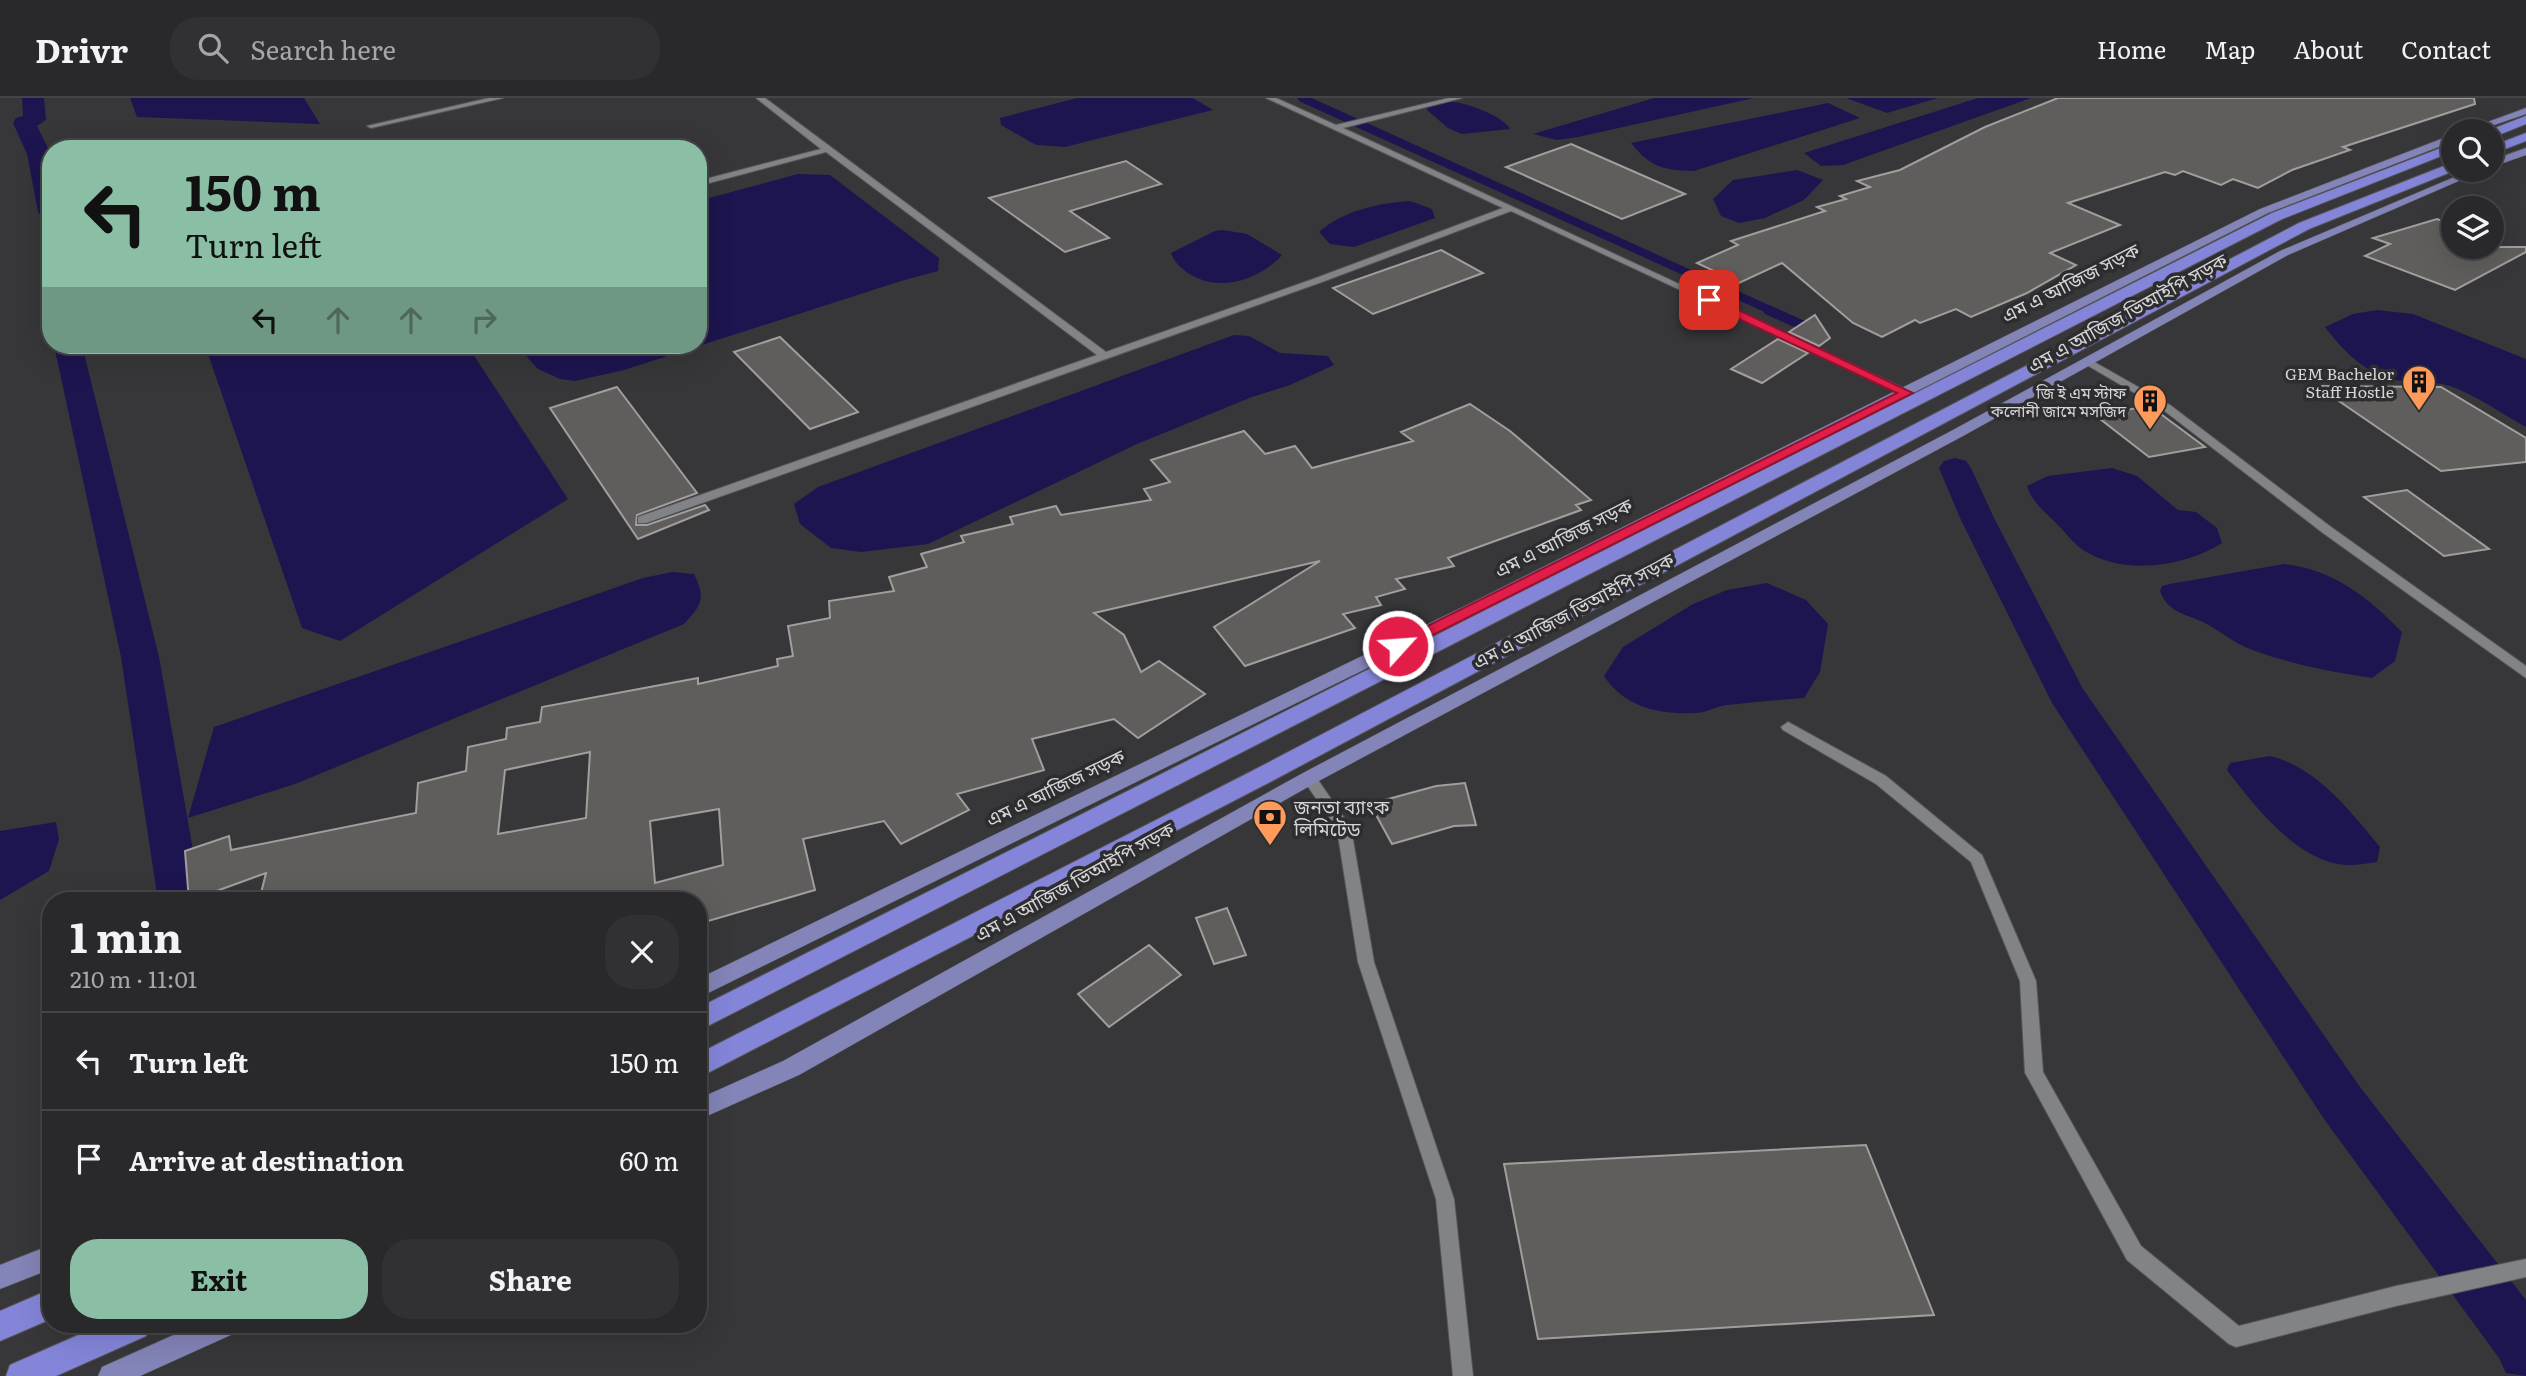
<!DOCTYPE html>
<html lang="en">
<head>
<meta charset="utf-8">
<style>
	body { margin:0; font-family:Literata,"Noto Sans Bengali",serif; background:#313134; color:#f1f3f6; height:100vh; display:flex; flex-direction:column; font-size:26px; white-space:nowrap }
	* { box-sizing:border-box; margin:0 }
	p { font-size:23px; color:#a5a6a9 }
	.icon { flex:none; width:38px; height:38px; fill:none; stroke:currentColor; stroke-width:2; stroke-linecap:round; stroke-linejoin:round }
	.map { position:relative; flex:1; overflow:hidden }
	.side { position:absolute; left:42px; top:794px; width:665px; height:441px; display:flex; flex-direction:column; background:#29292c; border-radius:28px; box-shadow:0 7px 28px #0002,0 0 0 2px #454548 }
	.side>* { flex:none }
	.banner { position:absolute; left:42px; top:42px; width:665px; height:214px; border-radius:28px; box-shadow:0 7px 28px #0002,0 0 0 2px #454548; background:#8abfa5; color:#111; overflow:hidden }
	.tools { position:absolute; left:2441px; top:21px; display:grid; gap:14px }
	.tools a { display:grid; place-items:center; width:63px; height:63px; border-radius:50%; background:#29292c; box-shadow:0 7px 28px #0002,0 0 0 2px #454548; font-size:35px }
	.pin { position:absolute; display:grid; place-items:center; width:60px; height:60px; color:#fff; margin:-30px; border-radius:14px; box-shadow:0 4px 10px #0006 }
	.me { position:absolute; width:77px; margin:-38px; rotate:64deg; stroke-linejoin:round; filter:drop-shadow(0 0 5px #0008) }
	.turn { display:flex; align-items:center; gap:24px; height:147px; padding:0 28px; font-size:32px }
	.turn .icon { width:91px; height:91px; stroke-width:2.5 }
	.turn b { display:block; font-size:49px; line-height:60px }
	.lanes { display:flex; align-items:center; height:66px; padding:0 28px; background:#0003; justify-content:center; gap:35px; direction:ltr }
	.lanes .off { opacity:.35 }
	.round { display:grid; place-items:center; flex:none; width:74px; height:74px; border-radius:28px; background:#313134 }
	.summary { display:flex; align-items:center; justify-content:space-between; height:119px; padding:0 28px }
	h1 { font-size:42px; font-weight:700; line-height:52px }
	.button { display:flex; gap:14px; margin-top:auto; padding:14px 28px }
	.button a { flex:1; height:80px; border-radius:28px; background:#8abfa5; color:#111; font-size:28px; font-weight:700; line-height:80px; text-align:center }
	.button a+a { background:#313134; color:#f1f3f6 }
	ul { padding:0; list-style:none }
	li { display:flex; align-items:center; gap:21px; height:98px; padding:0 28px; border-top:2px solid #454548 }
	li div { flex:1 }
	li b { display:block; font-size:26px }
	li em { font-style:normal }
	header { display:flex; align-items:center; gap:42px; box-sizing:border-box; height:98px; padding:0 35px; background:#29292c; border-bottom:2px solid #454548 }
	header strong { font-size:33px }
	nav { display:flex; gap:38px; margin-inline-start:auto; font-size:24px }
	.search { width:490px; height:63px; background:#313134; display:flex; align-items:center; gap:18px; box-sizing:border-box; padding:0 24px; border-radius:28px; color:#a5a6a9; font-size:26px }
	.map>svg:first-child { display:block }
</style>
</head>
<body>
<header>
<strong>Drivr</strong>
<div class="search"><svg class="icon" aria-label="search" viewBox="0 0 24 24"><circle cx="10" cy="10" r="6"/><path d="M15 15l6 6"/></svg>Search here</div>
<nav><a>Home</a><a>Map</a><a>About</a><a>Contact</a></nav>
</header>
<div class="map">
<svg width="2526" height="1278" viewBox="0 0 2526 1278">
	<rect width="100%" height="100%" fill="#37373a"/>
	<g fill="#1d154f">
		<path d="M130,0h174l16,26 -183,-7z"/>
		<path d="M1077,0h116l20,12 -148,37 -29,-2 -35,-20 -1,-7z"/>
		<path d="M1654,0h100l-176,39 -21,3 -24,-6z"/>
		<path d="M1846,0h92l-51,15z"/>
		<path d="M1978,0h53l-188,67 -22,1 -17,-13z"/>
		<path d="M1444,3c16,-1 59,14 66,28l-48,5 -14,-6 -21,-18v-4z"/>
		<path d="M1828,5l32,15 -166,53c-31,-1 -43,-3 -63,-28z"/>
		<path d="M149,43h88l39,8h-125z"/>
		<path d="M1797,72l26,10 -19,20 -39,18 -26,5 -18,-7 -8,-17 20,-19z"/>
		<path d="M798,76l32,1 109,83 -1,13 -37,10 -277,89 -49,11 -15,-2 -22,-10 -22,-24h182v-144z"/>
		<path d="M1410,103l22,8 3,9 -81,29 -24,-3 -11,-12c23,-21 60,-29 91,-31z"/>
		<path d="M1223,132l24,4 35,21c-24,27 -69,39 -98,15 -6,-5 -10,-9 -13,-17l44,-22z"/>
		<path d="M2377,212l36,4 113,45v68c-24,-13 -50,-32 -76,-41 -15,-5 -32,-3 -48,-5 -34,-4 -58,-29 -77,-54l28,-13z"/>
		<path d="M1234,237l15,1 31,17 48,3 6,9 -44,20 -38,12 -115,47 -209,100 -67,8 -30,-4 -31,-24 -6,-20 24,-17z"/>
		<path d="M205,247h262l101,154 -228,142 -38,-13z"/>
		<path d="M2112,370l25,8 41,34 18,2 21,16 5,15c-38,24 -99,33 -139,7 -10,-7 -18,-18 -27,-27 -12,-12 -24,-21 -29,-37l21,-10z"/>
		<path d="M2284,466c49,5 85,34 118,68l-7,29 -23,17c-41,-6 -83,-14 -122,-29 -16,-6 -29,-17 -43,-25 -19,-10 -39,-10 -47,-33l2,-5 8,-2z"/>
		<path d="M672,474l22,2c12,25 8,30 -10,50l-389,160 -107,34 26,-91 429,-149z"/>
		<path d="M1767,485l39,17 22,24 -8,48 -16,26c-26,2 -51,4 -77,7 -11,1 -21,8 -32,8 -35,2 -71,-6 -91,-37l19,-29 70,-43 34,-14z"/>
		<path d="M2270,658c47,11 81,56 110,91l-3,15c-9,1 -18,3 -27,3 -50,0 -96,-59 -123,-95l3,-7z"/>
		<path d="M56,724l3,17 -10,32 -49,29v-69z"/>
	</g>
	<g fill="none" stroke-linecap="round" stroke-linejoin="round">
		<path stroke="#1d154f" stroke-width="8" d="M1302,0l470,213"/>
		<path stroke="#1d154f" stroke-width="10" d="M1768,212l45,20"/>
		<g fill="#1d154f" fill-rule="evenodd">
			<path d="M22,0h22l2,22 -9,6 14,28v65l-9,-2 -4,-5 -11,-58 -14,-31 3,-5 7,-2z"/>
			<path d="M54,247h28l77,312 43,244h-44l-37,-244z"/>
			<path d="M1955,360l11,3 5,7 23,50 89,171 277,398 166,213v76l-20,-3 -7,-15 -175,-239 -272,-416 -92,-185 -21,-50 5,-7z"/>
		</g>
	</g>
	<g fill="#605e5c" stroke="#a19e9d" stroke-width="2" fill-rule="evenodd">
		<path d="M2058,0h416l1,6 -132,43 7,3 -58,20 -34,18 -25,-9 -12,6 -38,-14 -8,4 -10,-3 -97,31 52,22 -70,28 26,12 -49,28 -56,24 -15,-8 -36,14 -5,-3 -33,17 -29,-14 -71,-60 -43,20 -42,-20 41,-18 -7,-4 94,-30 -8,-4 29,-8 -6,-3 30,-9 -13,-6 43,-11 85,-43z"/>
		<path d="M1571,46l114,50 -63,25 -116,-52z"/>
		<path d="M1126,63l35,23 -91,27 39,27 -44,14 -76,-54z"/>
		<path d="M2437,121l17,7v21h72v5l-71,38 -90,-34 25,-12 -17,-6z"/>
		<path d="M1441,152l42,23 -110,41 -40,-26z"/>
		<path d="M1815,217l15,23 -11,8 -30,-14z"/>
		<path d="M780,239l78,75 -48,17 -76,-77z"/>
		<path d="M1778,241l30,14 -46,30 -31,-14z"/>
		<path d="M2317,288l124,1 85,51v24l-85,9z"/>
		<path d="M617,289l80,106 -60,22 -1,10h11l58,-20 4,5 -71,29 -88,-131z"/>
		<path d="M1470,306l40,27 81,69 -15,5 5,5 -133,48 6,8 -58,13 9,10 -29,8 5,8 -38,9 12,14 -110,38 -31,-39 106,-66 -226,52 30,22 17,37 18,-11 46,33 -67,44 -24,-19 -82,20 12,31 -87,24 12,16 -68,34 -17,-23 -81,18 12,51 -117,34v-23h-413l-1,-9 -24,5 6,-24 -77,28 -4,-50 44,-15 2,14 185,-37 2,-30 48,-12 2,-24 38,-8 1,-11 33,-6 2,-15 156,-29v6l80,-18 -1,-7 16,-3 -5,-30 42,-8 -1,-17 65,-10 -5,-14 38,-10 -6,-13 43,-12 -3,-6 52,-12 -3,-7 46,-11 5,9 90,-15 -7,-11 26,-7 -19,-22 93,-29 21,23 30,-8 17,22 101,-27 -12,-9zM590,654l-4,66 -88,16 7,-64zM719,711l4,56 -68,18 -5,-62z"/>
		<path d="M2150,308l55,41 -56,10 -54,-42z"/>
		<path d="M2407,392l82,59 -45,7 -80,-59z"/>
		<path d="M1465,685l11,42 -22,1 -62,18 -22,-40 66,-18z"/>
		<path d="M1227,810l19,47 -32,9 -18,-46z"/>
		<path d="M1149,847l32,30 -72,52 -31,-33z"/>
		<path d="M1866,1047l68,170 -396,24 -34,-175z"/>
	</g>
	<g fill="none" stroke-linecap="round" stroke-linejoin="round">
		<g stroke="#555658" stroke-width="2">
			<g id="street">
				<path d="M489,0h14l-132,30 -4,-2z"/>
				<path d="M756,0h9l341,254 210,-74 187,-70 -237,-110h10l60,27 113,-27h13l-119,30 569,264 -5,3 -4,-1 -392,-183 -189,71 -676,241h-8v-6l459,-162 -271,-203 -128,34v-5l123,-32z"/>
				<path d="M2089,261l81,46 161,122 195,139v12l-203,-145 -161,-124 -77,-45 -1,-2z"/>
				<path d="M1788,624l98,54 96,79 54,126 7,91 98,174 98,80 157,-40 130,-27v18l-130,29 -160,41 -7,-3 -102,-84 -99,-182 -3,-5 -5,-92 -49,-119 -95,-78 -93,-54 -2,-3z"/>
				<path d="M1309,675l5,1 37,54 23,134 80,237 19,177h-20l-17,-177 -78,-237 -21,-133 -35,-51 2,-4z"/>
			</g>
		</g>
		<g stroke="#555658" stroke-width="1">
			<g id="primary">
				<path d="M2526,10v6l-49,17h-14z"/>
				<path d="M2454,36v7l-186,72 -789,400 -781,385v-19l769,-374 793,-396z"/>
				<path d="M2526,50v7l-34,12v-7z"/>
				<path d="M2471,72h13l-196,85 -325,181 -648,347 -516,292 -101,45v-21l85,-38 520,-288 650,-343 327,-179z"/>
				<path d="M51,1147v24l-51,20v-24z"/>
				<path d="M196,1227h40l-3,9 -93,42h-42l4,-9z"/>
			</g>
		</g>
		<g stroke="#555658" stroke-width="2">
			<g id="highway">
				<path d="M2526,18v8l-30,12 -4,1v-6h-5z"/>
				<path d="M2526,35v8l-34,13v-8z"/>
				<path d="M2454,45v8l-172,68 -1584,812v-23l1574,-795z"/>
				<path d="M2454,64l2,8 -147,59 -1039,553 -572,296v-24l556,-284 1045,-547z"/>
				<path d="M51,1191v30l-51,22v-30z"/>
				<path d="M101,1227h49l-4,11 -90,40h-50l4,-11z"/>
			</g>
		</g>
		<use href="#street" fill="#828386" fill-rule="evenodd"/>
		<use href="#primary" fill="#8384b7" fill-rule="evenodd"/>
		<use href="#highway" fill="#8485d8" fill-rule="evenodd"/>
	</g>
	<path fill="#e11d48" stroke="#92132f" stroke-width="2" d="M1705,200h8l200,95 -510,257h-10l-3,-4 3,-3 504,-250 -192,-90z"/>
	<defs>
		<g id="building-pin" transform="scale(1.75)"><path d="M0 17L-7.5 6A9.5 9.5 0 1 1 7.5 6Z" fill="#ff9b5a" stroke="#2d2d2f"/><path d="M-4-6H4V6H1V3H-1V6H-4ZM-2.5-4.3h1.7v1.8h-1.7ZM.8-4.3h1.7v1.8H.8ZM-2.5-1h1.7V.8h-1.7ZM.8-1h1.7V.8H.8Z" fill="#111"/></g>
		<g id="bank-pin" transform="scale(1.75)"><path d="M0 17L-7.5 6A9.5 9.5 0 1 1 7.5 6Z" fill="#ff9b5a" stroke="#2d2d2f"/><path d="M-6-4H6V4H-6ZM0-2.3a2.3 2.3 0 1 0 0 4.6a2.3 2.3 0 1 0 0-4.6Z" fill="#111"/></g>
	</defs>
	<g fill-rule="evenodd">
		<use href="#building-pin" x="2419" y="284"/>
		<use href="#building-pin" x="2150" y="303"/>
		<use href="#bank-pin" x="1270" y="719"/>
	</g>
	<g text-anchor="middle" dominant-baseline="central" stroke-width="7" stroke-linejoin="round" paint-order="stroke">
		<g font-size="16" fill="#d5d5d7" stroke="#2d2d2f" text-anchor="end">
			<text x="2394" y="275">GEM Bachelor<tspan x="2394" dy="18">Staff Hostle</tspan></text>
			<text x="2126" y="294">জি ই এম স্টাফ<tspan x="2126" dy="18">কলোনী জামে মসজিদ</tspan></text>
		</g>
		<g font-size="19" fill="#d5d5d7" stroke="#2d2d2f">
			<text transform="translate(2070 184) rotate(-27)">এম এ আজিজ সড়ক</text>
			<text transform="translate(2127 214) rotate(-29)">এম এ আজিজ ভিআইপি সড়ক</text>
			<text transform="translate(1563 439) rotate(-27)">এম এ আজিজ সড়ক</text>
			<text transform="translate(1573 512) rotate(-28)">এম এ আজিজ ভিআইপি সড়ক</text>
			<text transform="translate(1055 689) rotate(-26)">এম এ আজিজ সড়ক</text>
			<text transform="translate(1074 783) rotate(-29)">এম এ আজিজ ভিআইপি সড়ক</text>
		</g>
		<g font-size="19" fill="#d5d5d7" stroke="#2d2d2f" text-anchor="start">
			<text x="1294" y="708">জনতা ব্যাংক<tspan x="1294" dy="22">লিমিটেড</tspan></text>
		</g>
	</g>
</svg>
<div class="tools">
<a><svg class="icon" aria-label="search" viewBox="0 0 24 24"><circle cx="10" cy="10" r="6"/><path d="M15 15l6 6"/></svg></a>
<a><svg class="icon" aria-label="layers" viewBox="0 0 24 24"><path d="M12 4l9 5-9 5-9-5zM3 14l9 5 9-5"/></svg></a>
</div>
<div class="pin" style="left:1709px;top:202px;background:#d93025"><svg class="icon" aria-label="arrive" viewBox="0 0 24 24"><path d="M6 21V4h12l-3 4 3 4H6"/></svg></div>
<svg class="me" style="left:1398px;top:548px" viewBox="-20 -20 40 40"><circle r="17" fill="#e11d48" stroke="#fff" stroke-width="3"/><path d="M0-11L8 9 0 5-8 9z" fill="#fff"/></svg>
<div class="banner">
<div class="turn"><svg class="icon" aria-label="left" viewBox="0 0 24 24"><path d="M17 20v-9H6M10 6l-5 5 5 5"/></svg><div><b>150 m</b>Turn left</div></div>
<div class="lanes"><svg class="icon" aria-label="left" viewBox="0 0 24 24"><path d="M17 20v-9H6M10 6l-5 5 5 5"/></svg><svg class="icon off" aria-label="ahead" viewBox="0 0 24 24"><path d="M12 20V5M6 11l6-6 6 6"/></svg><svg class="icon off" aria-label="ahead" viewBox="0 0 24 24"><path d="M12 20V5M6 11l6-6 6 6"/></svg><svg class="icon off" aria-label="right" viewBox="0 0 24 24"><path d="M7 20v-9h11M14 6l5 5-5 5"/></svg></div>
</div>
<section class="side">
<div class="summary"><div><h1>1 min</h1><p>210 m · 11:01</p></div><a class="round"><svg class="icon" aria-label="close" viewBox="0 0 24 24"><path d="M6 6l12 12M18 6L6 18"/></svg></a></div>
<ul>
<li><svg class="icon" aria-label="left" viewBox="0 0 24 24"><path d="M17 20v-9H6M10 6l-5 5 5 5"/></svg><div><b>Turn left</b></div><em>150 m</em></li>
<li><svg class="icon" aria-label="arrive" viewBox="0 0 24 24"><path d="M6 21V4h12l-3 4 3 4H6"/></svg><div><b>Arrive at destination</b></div><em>60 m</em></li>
</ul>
<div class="button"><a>Exit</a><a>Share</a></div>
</section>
</div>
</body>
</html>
